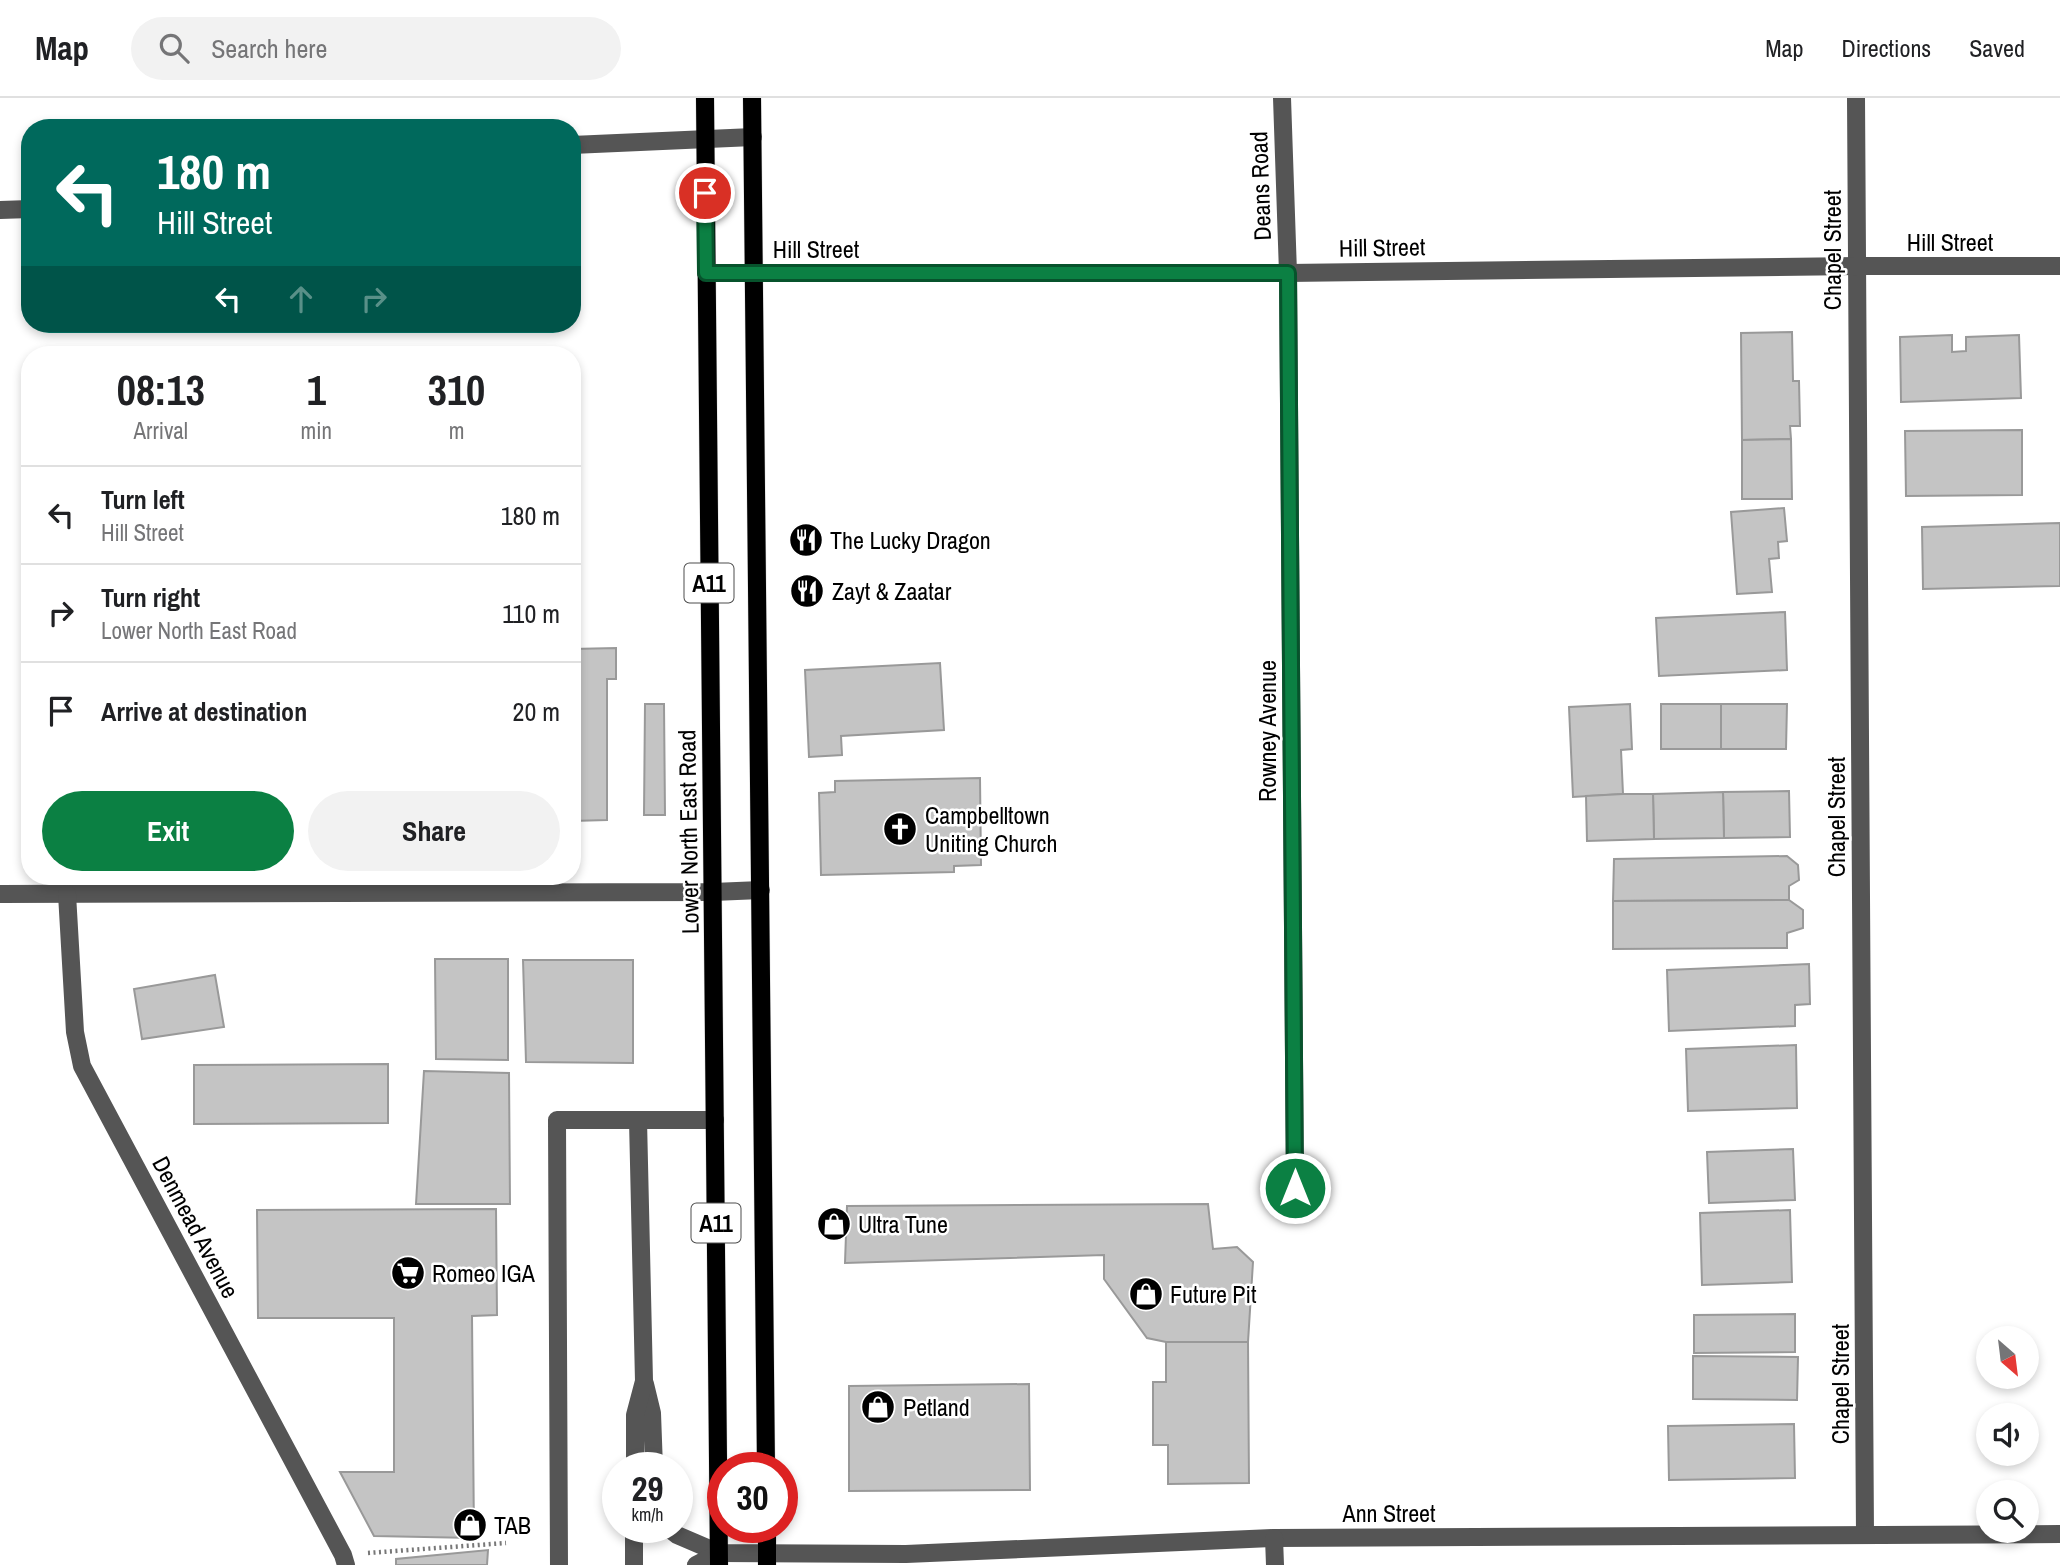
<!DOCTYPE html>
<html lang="en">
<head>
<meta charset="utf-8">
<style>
	body { margin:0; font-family:"Archivo Narrow",sans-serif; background:#f2f2f2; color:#202124; height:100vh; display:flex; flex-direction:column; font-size:26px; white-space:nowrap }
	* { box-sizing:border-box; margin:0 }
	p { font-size:23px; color:#757577 }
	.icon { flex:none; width:38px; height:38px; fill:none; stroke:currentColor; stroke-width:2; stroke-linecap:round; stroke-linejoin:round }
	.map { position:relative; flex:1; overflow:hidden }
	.side { position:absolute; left:21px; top:248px; width:560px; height:539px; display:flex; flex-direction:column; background:#fff; border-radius:28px; box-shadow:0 4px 10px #0003 }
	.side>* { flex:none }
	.hud { position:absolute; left:21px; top:21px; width:560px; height:214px; border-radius:28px; box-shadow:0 4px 10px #0003; background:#00695c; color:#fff; overflow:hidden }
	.needle { width:46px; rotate:152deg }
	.controls { position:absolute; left:1976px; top:1228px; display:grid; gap:14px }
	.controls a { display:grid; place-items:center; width:63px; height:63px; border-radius:50%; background:#fff; box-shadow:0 4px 10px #0003; font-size:35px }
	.speed { position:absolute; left:602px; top:1354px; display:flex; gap:14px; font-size:35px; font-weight:700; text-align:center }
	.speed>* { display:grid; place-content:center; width:91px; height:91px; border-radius:50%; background:#fff; box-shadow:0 4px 10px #0003; line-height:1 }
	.speed small { font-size:18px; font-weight:400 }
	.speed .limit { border:10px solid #d22; background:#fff; color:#111 }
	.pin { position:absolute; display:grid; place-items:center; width:60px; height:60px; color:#fff; margin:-30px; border:4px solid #fff; border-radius:50%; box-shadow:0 2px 7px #0007 }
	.me { position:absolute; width:77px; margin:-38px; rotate:0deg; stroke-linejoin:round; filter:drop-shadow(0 0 5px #0008) }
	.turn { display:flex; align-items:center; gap:24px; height:147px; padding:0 21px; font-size:32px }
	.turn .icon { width:91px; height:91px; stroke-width:2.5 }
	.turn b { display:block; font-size:49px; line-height:60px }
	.lanes { display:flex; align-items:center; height:66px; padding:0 21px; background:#0003; justify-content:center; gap:35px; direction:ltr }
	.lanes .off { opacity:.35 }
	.eta { display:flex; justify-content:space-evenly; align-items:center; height:119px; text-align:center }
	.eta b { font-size:42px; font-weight:800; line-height:49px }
	.cta { display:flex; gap:14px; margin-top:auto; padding:14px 21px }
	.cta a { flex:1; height:80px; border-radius:42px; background:#0b8043; color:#fff; font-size:28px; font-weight:800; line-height:80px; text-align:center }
	.cta a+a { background:#f2f2f2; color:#202124 }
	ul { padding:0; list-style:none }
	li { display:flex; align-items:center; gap:21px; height:98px; padding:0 21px; border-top:2px solid #e0e0e0 }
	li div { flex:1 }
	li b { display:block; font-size:26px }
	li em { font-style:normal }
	header { display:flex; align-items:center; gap:42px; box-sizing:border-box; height:98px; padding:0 35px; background:#fff; border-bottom:2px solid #e0e0e0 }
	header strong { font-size:33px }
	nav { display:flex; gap:38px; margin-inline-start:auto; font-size:24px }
	.search { width:490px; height:63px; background:#f2f2f2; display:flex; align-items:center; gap:18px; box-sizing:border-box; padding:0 24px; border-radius:38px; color:#757577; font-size:26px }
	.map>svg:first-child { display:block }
</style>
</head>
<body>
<header>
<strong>Map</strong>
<div class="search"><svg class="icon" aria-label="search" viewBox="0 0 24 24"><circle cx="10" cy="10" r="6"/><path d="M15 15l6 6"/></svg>Search here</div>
<nav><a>Map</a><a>Directions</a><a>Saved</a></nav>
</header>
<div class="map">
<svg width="2060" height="1467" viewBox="0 0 2060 1467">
	<rect width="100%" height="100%" fill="#fff"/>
	<g fill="#c4c4c4" stroke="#999" stroke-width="2">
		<path d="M1792,234l1,49h6l1,45h-10l1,13 -49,1 -1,-107z"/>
		<path d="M1952,237v17l14,-1v-14l53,-2 2,63 -120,4 -1,-65z"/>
		<path d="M2022,332v65l-116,1 -1,-65z"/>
		<path d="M1791,341l1,60h-50v-59z"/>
		<path d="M1784,410l3,33 -9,1 1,16 -10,1 3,33 -35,2 -6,-82z"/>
		<path d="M2060,425v63l-137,3 -1,-62z"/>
		<path d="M1785,514l2,58 -128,6 -3,-58z"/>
		<path d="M616,550v31h-9v141l-35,1v-172z"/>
		<path d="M940,565l4,67 -103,6 1,19 -33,2 -4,-87z"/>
		<path d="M645,606h19l1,111h-21z"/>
		<path d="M1630,606l2,45 -11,1 2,44 -50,3 -4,-90z"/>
		<rect x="1661" y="606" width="60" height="45"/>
		<path d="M1721,606h66l-1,45h-65z"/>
		<path d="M980,680l1,87 -27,1v6l-133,3 -2,-82 16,-1v-11z"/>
		<path d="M1789,693l1,46 -66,1 -1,-46z"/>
		<path d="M1723,694l1,46 -70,1 -1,-45z"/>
		<path d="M1623,696h30l1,45 -67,2 -1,-45z"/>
		<path d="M1787,758l11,9 1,15 -10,6v14l-176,1 1,-42z"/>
		<path d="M1789,802l14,10v18l-16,5v15l-174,1v-48z"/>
		<path d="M435,861h73v101l-72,-1z"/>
		<path d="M523,862h110v103l-107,-1z"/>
		<path d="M1809,866l1,40 -15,1v21l-126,5 -2,-61z"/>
		<path d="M215,877l9,52 -82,12 -8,-50z"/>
		<path d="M1796,947l1,63 -109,3 -2,-62z"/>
		<path d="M388,966v59l-194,1v-59z"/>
		<path d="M424,973l85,2 1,131h-94z"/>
		<path d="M1793,1051l2,51 -86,3 -2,-51z"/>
		<path d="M1208,1106l5,45 24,-2 16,15 -5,80h-82l-19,-4 -43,-59v-24l-259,8 2,-57z"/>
		<path d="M496,1111l1,106 -25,1 2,222 -100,-2 -34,-64h54v-154h-136l-1,-108z"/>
		<path d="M1790,1112l2,72 -90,3 -2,-72z"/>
		<path d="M1795,1216v38l-101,1v-38z"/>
		<path d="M1166,1244h82l1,141 -81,1v-39h-15v-63h13z"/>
		<path d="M1693,1258l105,1 -1,43 -104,-1z"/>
		<path d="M1029,1286l1,106 -181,1v-105z"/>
		<path d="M1794,1326l1,54 -126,2 -1,-54z"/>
		<path d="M488,1452l-1,15h-91v-6z"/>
	</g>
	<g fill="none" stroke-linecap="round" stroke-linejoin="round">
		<g stroke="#dbdbdb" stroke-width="19">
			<g id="major">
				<path d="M705,0l14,1467"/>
				<path d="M752,0l14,1370"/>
				<path d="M767,1430v37"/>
			</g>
		</g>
		<path stroke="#777" stroke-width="4.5" stroke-dasharray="2 3.5" stroke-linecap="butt" d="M368,1455l138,-10"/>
		<g stroke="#555" stroke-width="18">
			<path d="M1282,0l6,175 7,915"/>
			<path d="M1856,0l9,1437"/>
			<path d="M572,47l181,-8"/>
			<path d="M0,112l30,-1"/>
			<path d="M706,175h582l569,-7h203"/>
			<path d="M0,796l713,-2 48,-2"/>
			<path d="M67,796l8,138 7,34 261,489 3,10"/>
			<path d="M645,1286l7,29 2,55"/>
			<path d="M635,1370v-53l9,-34 -6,-261"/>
			<path d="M668,1430l9,7 42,18 187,1 368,-16 786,-4"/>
			<path d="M1274,1440l1,27"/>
			<path d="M559,1467l-2,-445h158"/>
			<path d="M634,1467v-37"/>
			<path d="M696,1467l23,-12"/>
		</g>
		<use href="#major" stroke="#000" stroke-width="18"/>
	</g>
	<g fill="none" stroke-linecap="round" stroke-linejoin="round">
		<g stroke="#07532c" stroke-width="18">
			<path id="route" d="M705,95l1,80h582l7,915"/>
		</g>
		<use href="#route" stroke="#0b8043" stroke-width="12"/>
	</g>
	<defs>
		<g id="restaurant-disc" transform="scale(1.75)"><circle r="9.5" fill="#000" stroke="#fff"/><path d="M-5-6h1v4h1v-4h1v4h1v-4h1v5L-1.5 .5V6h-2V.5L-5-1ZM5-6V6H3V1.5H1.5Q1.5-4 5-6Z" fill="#fff"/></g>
		<g id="church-disc" transform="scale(1.75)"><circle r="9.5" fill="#000" stroke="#fff"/><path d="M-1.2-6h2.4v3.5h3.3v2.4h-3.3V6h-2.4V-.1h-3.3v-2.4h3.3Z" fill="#fff"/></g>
		<g id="shop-disc" transform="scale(1.75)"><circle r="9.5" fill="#000" stroke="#fff"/><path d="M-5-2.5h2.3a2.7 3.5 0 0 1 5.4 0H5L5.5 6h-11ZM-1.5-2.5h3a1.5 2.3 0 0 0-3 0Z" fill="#fff"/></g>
		<g id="supermarket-disc" transform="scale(1.75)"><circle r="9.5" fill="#000" stroke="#fff"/><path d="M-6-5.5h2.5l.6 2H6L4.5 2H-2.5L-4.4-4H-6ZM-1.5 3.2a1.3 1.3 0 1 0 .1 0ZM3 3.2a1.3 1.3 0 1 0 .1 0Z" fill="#fff"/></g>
	</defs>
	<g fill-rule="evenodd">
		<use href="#restaurant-disc" x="806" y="442"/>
		<use href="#restaurant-disc" x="807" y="493"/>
		<use href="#church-disc" x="900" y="731"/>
		<use href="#shop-disc" x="834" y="1126"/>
		<use href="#supermarket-disc" x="408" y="1175"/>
		<use href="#shop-disc" x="1146" y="1196"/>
		<use href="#shop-disc" x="878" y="1309"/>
		<use href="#shop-disc" x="470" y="1427"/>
	</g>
	<g text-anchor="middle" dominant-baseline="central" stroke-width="5" stroke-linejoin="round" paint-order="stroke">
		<g fill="#fff" stroke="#4c4c4c" stroke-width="2">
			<rect x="684.5" y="465.5" width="49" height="39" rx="5"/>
			<rect x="691.5" y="1105.5" width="49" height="39" rx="5"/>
		</g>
		<g font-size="23" font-weight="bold" fill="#000">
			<text x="709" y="485">A11</text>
			<text x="716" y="1125">A11</text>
		</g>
		<g font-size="24" fill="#000" stroke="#fff">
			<text transform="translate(1260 88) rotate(-92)">Deans Road</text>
			<text x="1950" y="144">Hill Street</text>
			<text transform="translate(1382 149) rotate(-1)">Hill Street</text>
			<text x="816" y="151">Hill Street</text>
			<text transform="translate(1832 152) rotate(-90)">Chapel Street</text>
			<text transform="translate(1267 633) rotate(-90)">Rowney Avenue</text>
			<text transform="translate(1836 719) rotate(-90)">Chapel Street</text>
			<text transform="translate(688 734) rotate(-91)">Lower North East Road</text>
			<text transform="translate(196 1129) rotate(62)">Denmead Avenue</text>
			<text transform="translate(1840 1286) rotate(-90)">Chapel Street</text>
			<text x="1389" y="1415">Ann Street</text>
		</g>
		<g font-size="24" fill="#000" stroke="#fff" text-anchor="start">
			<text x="830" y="442">The Lucky Dragon</text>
			<text x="832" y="493">Zayt &amp; Zaatar</text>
			<text x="925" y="717">Campbelltown<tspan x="925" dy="28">Uniting Church</tspan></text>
			<text x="858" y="1126">Ultra Tune</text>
			<text x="432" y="1175">Romeo IGA</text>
			<text x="1170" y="1196">Future Pit</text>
			<text x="903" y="1309">Petland</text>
			<text x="494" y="1427">TAB</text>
		</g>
	</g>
</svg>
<div class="controls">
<a><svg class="needle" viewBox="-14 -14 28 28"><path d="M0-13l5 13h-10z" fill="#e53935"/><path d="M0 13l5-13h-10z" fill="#757577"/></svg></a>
<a><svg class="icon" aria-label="sound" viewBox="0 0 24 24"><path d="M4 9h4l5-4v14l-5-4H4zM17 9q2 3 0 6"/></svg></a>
<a><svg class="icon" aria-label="search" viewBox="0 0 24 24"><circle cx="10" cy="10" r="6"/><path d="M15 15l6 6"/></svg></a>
</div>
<div class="speed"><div>29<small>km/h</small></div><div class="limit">30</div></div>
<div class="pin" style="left:705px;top:95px;background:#d93025"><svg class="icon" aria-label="arrive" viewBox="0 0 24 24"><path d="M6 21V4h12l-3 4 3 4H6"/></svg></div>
<svg class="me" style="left:1295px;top:1090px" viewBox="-20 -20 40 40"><circle r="17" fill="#0b8043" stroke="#fff" stroke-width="3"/><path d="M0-11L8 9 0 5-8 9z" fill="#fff"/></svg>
<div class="hud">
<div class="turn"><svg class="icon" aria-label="left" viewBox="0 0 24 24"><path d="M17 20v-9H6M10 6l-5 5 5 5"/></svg><div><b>180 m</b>Hill Street</div></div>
<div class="lanes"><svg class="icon" aria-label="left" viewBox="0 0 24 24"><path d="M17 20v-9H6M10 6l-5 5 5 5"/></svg><svg class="icon off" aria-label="ahead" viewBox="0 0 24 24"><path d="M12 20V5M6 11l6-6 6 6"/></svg><svg class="icon off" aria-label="right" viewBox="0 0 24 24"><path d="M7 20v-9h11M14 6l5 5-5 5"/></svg></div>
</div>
<section class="side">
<div class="eta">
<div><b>08:13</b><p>Arrival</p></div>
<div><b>1</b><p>min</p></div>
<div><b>310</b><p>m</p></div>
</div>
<ul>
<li><svg class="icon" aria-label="left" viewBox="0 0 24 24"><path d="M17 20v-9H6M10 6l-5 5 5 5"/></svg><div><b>Turn left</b><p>Hill Street</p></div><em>180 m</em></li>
<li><svg class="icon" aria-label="right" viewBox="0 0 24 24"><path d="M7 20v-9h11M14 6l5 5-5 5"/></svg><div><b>Turn right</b><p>Lower North East Road</p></div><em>110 m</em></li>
<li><svg class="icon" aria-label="arrive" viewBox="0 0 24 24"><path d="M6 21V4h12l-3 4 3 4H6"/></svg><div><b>Arrive at destination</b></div><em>20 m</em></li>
</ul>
<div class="cta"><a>Exit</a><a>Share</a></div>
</section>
</div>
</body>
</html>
